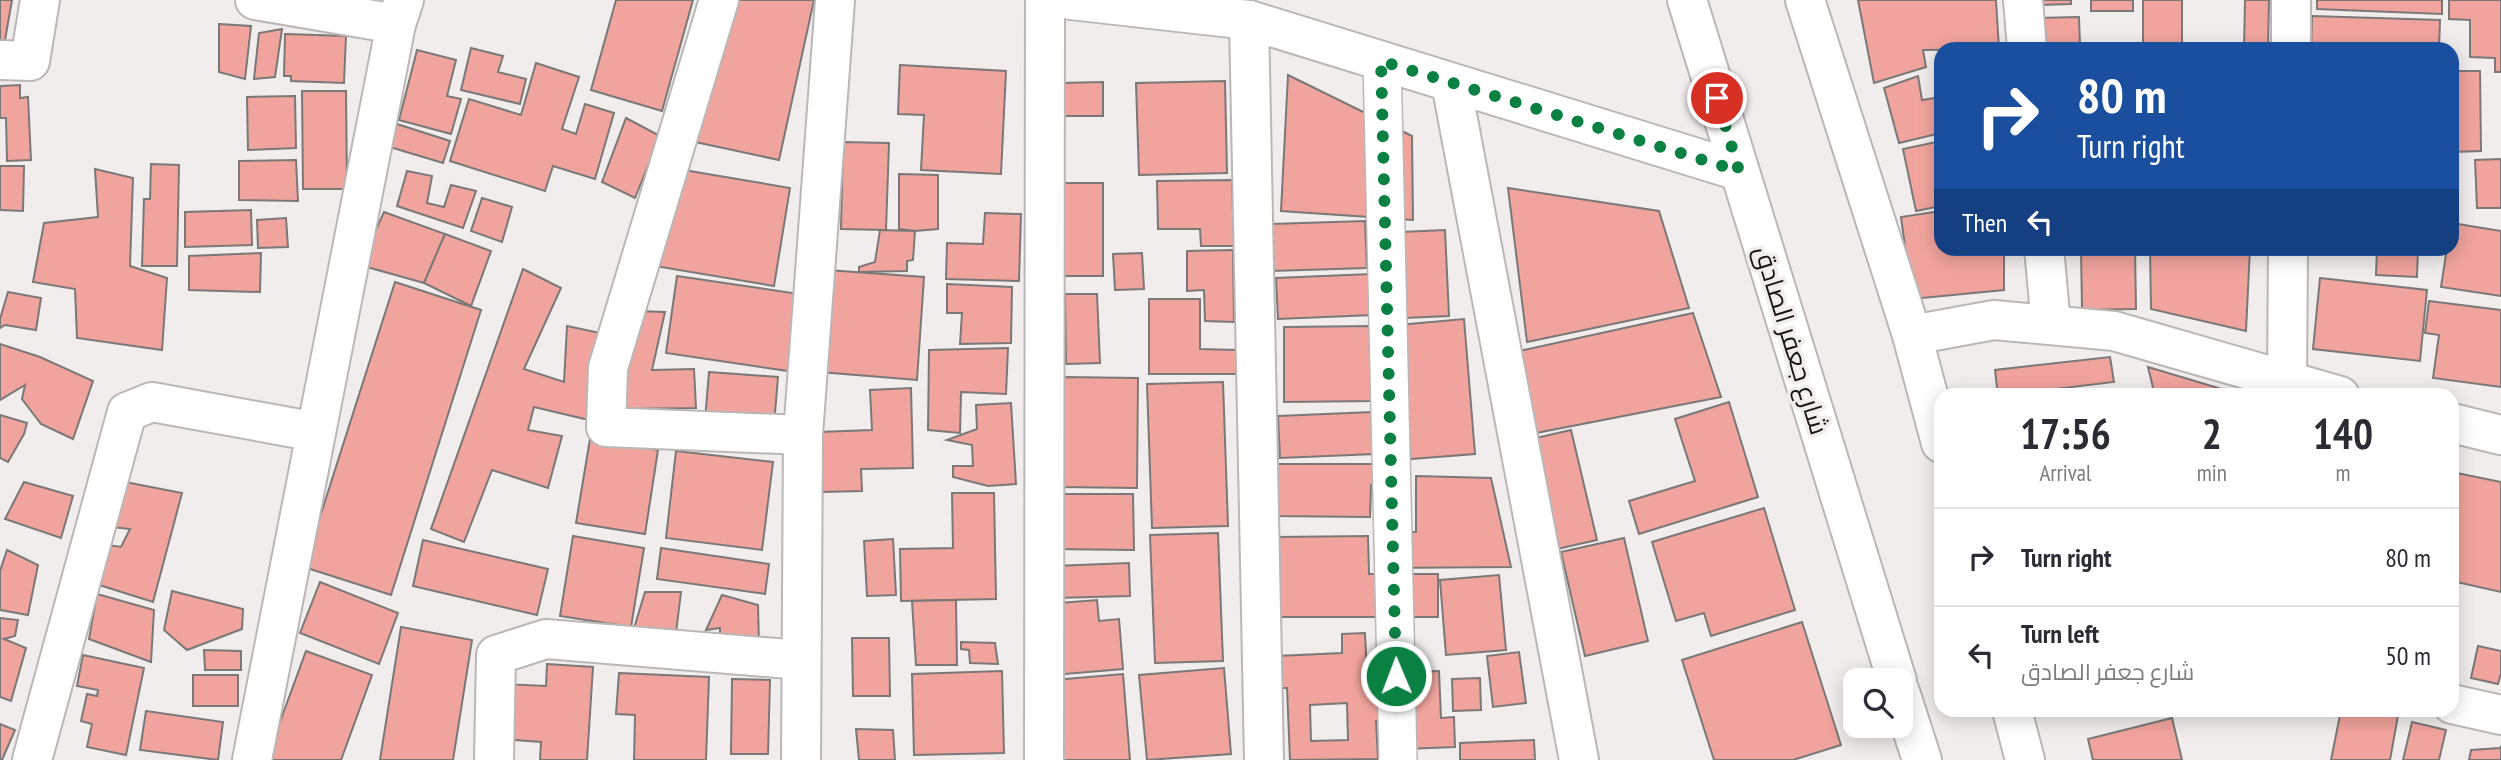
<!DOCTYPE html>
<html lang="en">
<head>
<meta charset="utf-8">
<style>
	body { margin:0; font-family:"PT Sans Narrow",Cairo,sans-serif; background:#f2f2f3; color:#2b2b33; height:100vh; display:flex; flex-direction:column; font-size:26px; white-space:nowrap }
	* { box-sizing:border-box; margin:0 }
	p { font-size:23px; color:#7c7c81 }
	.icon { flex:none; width:38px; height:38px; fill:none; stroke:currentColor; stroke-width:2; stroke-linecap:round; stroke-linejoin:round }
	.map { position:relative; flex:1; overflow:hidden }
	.drawer { position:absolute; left:1934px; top:388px; width:525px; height:329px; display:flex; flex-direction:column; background:#fff; border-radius:21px; box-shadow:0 4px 18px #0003 }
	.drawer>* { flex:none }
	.banner { position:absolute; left:1934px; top:42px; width:525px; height:214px; border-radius:21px; box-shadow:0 4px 18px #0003; background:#1a4fa0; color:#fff; overflow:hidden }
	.buttons { position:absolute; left:1843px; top:668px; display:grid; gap:14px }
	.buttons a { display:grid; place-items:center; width:70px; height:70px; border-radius:14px; background:#fff; box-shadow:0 4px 18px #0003; font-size:35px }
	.pin { position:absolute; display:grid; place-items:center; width:60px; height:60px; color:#fff; margin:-30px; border:4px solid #fff; border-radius:50%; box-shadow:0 2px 7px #0007 }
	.me { position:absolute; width:77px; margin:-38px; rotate:359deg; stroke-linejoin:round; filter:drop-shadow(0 0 5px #0008) }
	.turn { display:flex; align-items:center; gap:24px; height:147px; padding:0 28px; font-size:32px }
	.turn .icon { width:91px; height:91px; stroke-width:2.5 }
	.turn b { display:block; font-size:49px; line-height:60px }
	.then { display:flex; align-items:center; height:66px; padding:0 28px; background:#0003; gap:14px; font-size:26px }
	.eta { display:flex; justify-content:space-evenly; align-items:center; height:119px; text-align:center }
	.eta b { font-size:42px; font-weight:700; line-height:49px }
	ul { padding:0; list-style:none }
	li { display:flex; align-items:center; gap:21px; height:98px; padding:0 28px; border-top:2px solid #e1e1e2 }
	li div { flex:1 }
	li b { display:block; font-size:26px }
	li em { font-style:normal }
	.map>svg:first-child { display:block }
</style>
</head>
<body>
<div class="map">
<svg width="2501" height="760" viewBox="0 0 2501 760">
	<rect width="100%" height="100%" fill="#f1edec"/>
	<g fill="#f1a49d" stroke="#7b7878" stroke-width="2" fill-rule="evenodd">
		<path d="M0,0h12l-7,40h-5z"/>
		<path d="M616,0h77l-31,111 -71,-21z"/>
		<path d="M727,0h87l-35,160 -84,-18z"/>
		<path d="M1858,0h138l3,49 -76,1 3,17 -52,16z"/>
		<path d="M2038,0h33v4l-32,1z"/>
		<rect x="2091" y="0" width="42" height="11"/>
		<rect x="2143" y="0" width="39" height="49"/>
		<path d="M2245,0h24l-1,49h-24z"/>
		<path d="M2317,0h125v14l-125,-5z"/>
		<path d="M2449,0h52v72h-6v-14l-25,-1v-37l-21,-1z"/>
		<path d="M2312,16l128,4 -1,29h-128z"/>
		<path d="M2079,17l1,29 -45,2 -1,-30z"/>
		<path d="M219,24l32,2 -6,53 -26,-7z"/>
		<path d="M282,29l-7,48 -21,2 5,-46z"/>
		<path d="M285,34l61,2 -2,47 -53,-2v-5h-7z"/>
		<path d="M471,48l32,8 -5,16 28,7 -6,25 -59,-14z"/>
		<path d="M417,50l39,10 -9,36 14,3 -10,35 -52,-14z"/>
		<path d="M536,63l43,14 -17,52 14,5 9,-30 29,9 -19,66 -42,-13 -8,25 -95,-30 19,-62 52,16z"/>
		<path d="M900,65l106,6 -5,103 -80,-4 3,-55 -26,-1z"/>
		<path d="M2452,71h28l1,80 -29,1z"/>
		<path d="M1288,75l124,61 1,84 -132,-9z"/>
		<path d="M1918,76l4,24 19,-3v36l-42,10 -15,-55z"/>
		<path d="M1225,81l2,92 -88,2 -3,-92z"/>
		<path d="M1103,82v34h-41l-1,-33z"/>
		<path d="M20,85v13l8,-1 3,63 -24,1 -1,-43h-6v-32z"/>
		<path d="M302,91h44l1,98h-44z"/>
		<path d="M295,96l1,52 -48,2 -1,-53z"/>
		<path d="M626,118l34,18 -25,62 -33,-16z"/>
		<path d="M397,124l53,17 -7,22 -53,-16z"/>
		<path d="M1941,141v65l-25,5 -13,-62z"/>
		<path d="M843,142l46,1 -3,87 -45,-1z"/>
		<path d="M2501,159v49h-24l-2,-48z"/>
		<path d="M296,160l2,41 -59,-1v-39z"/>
		<path d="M151,164l28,1 -2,101h-35l2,-67h6z"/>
		<path d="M0,166h24l-1,45 -23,-1z"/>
		<path d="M672,168l118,20 -16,98 -119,-20z"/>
		<path d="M95,169l38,9 -3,88 37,12 -5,72 -85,-12 -2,-49 -42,-7 11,-59 54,-6z"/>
		<path d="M407,171l25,5 -5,27 17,4 7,-22 25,6 -13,37 -66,-22z"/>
		<path d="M899,174l39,1v54l-23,2 -16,-2z"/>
		<path d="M1232,180l2,66h-33l-1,-17h-42l-1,-48z"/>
		<path d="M1058,183h45v93h-44z"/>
		<path d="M1508,188l151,23 30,97 -162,34z"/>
		<path d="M482,198l30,9 -10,35 -31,-11z"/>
		<path d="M251,210l1,35 -67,2v-35z"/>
		<path d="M1941,211v37h63v42l-92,9 -11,-82z"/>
		<path d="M384,212l61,22 -21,49 -64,-18z"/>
		<path d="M985,213l36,1 -2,67 -73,-2 1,-36 36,1z"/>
		<path d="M286,218l2,29 -30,1 -1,-28z"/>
		<path d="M1365,221l2,47 -95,3 -2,-47z"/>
		<path d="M2452,223l49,8v65l-60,-9 6,-39h5z"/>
		<path d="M880,230l35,1 -2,29 -6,1v10l-48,1v-5l16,-5z"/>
		<path d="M1445,230l4,86 -66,3 -4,-86z"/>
		<path d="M445,234l46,17 -20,55 -47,-23z"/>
		<path d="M2081,248h54l1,61 -54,1z"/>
		<path d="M2150,248h100l-4,83 -95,-22z"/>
		<path d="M2377,248h41l-1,29 -41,-2z"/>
		<path d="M1233,250l1,72 -29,-1 -1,-31 -17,1v-40z"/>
		<path d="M261,253l-1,39 -71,-2v-34z"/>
		<path d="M1142,253l2,36 -29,1 -2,-36z"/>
		<path d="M523,269l38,19 -37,81 40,13 3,-56 38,8 -12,87 -59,-14 -6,23 34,6 -14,52 -56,-18 -28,72 -33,-13z"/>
		<path d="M827,270l97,7 -7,103 -97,-8z"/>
		<path d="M1371,274l2,41 -95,4 -2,-41z"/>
		<path d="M677,276l129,19 -11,77 -129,-19z"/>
		<path d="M2320,278l107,12 -7,71 -107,-12z"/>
		<path d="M395,282l86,28 -90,285 -87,-28z"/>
		<path d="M947,284l65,3 -1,56 -51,1 2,-31h-15z"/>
		<path d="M8,292l33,6 -5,32 -31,-5 -5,3v-9z"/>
		<path d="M1065,294h32l3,69 -34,1z"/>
		<path d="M1149,299h51v50l36,1v24h-87z"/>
		<path d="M2429,301l72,9v77l-68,-9 6,-43 -14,-2z"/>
		<path d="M636,311l29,1 -13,58 42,-1 2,39 -81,1z"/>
		<path d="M1693,313l28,84 -185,36 -17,-82z"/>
		<path d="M1464,319l11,135 -89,7 -10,-134z"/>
		<path d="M1374,326l-1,75 -89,1v-75z"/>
		<path d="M0,344l40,13 53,24 -20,58 -32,-15 -19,-25 3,-14 -25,15z"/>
		<path d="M1008,348l-2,46 -45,-2 -1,41 -32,-3 1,-80z"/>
		<path d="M2110,357l4,25 -76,9 1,5h-41l-3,-26z"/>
		<path d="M2148,367l97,29h-90z"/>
		<path d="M709,372l69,5 -4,48 -69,-5z"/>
		<path d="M1062,377l76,1 -1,110 -76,-1z"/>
		<path d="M1223,382l5,144 -76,2 -5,-144z"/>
		<path d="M911,388l2,80 -52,1 1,22 -41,1 -2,-60 53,-2 -2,-40z"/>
		<path d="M1729,402l29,95 -119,37 -10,-33 66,-20 -20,-62z"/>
		<path d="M1011,403l5,81 -28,2 -35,-9v-11h20l-1,-21 -25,-5 30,-11 -1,-24z"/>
		<path d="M1373,412l2,42 -95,4 -2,-42z"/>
		<path d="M0,415l27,8 -3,11 -16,28 -8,-4z"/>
		<path d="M1571,430l26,110 -49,11 -25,-110z"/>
		<path d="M590,439l68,11 -13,84 -69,-11z"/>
		<path d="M676,451l97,11 -11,88 -96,-12z"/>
		<path d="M1272,464h128v22l-29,-1 -1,32 -98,-1z"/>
		<path d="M2452,472l49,10v110l-49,-11z"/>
		<path d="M1416,476l75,2 20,89 -127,1 -1,-36h33z"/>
		<path d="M120,481l62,12 -29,109 -63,-20 12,-38 19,3 9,-18 -28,-3z"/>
		<path d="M24,482l49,14 -12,42 -56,-19z"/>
		<path d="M952,493h42l2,106 -95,2 -1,-52 53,-1z"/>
		<path d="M1054,494h79l1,56 -80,-1z"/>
		<path d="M1764,508l31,102 -84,26 -7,-23 -28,8 -24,-79z"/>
		<path d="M1218,533l5,128 -68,2 -5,-128z"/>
		<path d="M573,536l71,12 -13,79 -71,-11z"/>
		<path d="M1368,536l1,38h69v43h-162v-80z"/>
		<path d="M1624,538l24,103 -63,15 -24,-104z"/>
		<path d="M893,539l3,56 -29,1 -3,-55z"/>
		<path d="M423,540l125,29 -11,46 -124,-29z"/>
		<path d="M661,548l108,16 -4,30 -108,-15z"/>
		<path d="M7,550l31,15 -10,50 -28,-5v-39z"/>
		<path d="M1129,563l1,33 -75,2 -1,-32z"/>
		<path d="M1499,575l7,75 -60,5 -6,-75z"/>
		<path d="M320,582l78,31 -19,51 -79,-31z"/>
		<path d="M172,591l71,18 -1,20 -55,21 -23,-20z"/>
		<path d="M645,592h36l-6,49 -44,-3z"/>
		<path d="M97,594l57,16 -3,52 -62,-23z"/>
		<path d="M722,595l36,10 1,40 -39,-1v-16l-14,2z"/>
		<path d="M956,600l1,65h-41l-4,-64z"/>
		<path d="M1097,600l2,21 20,-2 4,50 -70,6 -6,-71z"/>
		<path d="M0,618l18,2 -3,16 -11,3 22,9 -15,53 -11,-4z"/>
		<path d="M1802,622l39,123 -48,15h-79l-32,-100z"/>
		<path d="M401,627l71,13 -19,120h-73z"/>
		<path d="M1365,633l2,40 72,-2 2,47 13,-1 1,30 -50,2 -1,-29 -28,1 2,38 -88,1 -3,-72h-9l-1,-32 65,-3v-19zM1347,703l1,37 -37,1 -1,-36z"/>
		<path d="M852,638h37l1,58h-37z"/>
		<path d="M961,642l34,1 3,21 -28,-1 -1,-13 -8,-1z"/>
		<path d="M2478,646l23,5v22l-3,11 -27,-6z"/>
		<path d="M204,650l37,1v19h-36z"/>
		<path d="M306,651l66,24 -31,85h-75z"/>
		<path d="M1519,652l7,51 -33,4 -6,-51z"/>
		<path d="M83,655l61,13 -18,87 -39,-8 5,-23 -11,-3 6,-27 10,2 1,-6 -21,-4z"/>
		<path d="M547,664l46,3 -6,93h-47l1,-18 -39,-3 3,-55 41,2z"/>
		<path d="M1224,668l7,86 -84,6 -8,-85z"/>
		<path d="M1002,671l2,82 -90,2 -2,-81z"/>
		<path d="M619,673l90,4 -3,83h-72l1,-45 -19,-1z"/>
		<path d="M1123,674l7,86h-70l-6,-80z"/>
		<rect x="193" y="675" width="45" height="31"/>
		<path d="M1480,678l1,32 -28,1 -1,-32z"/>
		<path d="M732,679l38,1 -2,74h-37z"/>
		<path d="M2341,710h58l-9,50h-59z"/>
		<path d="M146,711l77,11 -5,38 -78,-10z"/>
		<path d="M2172,718l10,42h-89l-5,-21z"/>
		<path d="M2412,722l34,8 -7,30h-36z"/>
		<path d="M0,724l15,6 -13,30h-2z"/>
		<path d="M856,729l37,1 2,30h-36z"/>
		<path d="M1534,740l1,20h-75v-17z"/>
		<path d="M2501,746v14h-32l2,-10 29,-2z"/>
	</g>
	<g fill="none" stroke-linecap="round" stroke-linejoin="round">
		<g stroke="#bbb7b7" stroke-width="40">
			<path id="pedestrian" d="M1382,61l16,699"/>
		</g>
		<g stroke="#bbb7b7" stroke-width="42">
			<g id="minor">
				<path d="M255,0l141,24"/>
				<path d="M719,0l-111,368 -2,59 197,8"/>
				<path d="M1071,0l178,20 490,151"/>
				<path d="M2023,0l4,49"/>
				<path d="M1249,20l15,740"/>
				<path d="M2291,49v-49"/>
				<path d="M0,60l30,1 10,-61"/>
				<path d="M1451,83l128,677"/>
				<path d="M2044,248l7,77"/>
				<path d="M1912,335l82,-15 120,11 226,65"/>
				<path d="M2287,381l1,-133"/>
				<path d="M2452,423l49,12"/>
				<path d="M2452,704l49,11"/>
				<path d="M32,760l95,-348 25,-10 164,30"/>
				<path d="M252,760l144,-736 8,-24"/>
				<path d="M494,760l2,-105 50,-16 255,21"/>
				<path d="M801,760l2,-325 32,-435"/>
				<path d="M1044,760l1,-760"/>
			</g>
		</g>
		<g stroke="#bbb7b7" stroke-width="42">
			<g id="primary">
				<path d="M1687,0l210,681"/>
				<path d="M1805,0l107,335 29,108"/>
				<path d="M1900,692l22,68"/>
				<path d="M2012,710l13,50"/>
			</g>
		</g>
		<use href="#pedestrian" stroke="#fff" stroke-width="37"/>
		<use href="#minor" stroke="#fff" stroke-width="38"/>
		<use href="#primary" stroke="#fff" stroke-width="38"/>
	</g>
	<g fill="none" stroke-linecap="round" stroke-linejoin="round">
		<path stroke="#0b8043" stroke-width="12" stroke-dasharray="0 21.6" d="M1396,676l-15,-615 358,110 -22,-73"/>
	</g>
	<g text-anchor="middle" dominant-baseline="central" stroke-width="7" stroke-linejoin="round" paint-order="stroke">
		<g font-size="26" fill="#171615" stroke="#f1edec">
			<text transform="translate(1792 340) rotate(73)">شارع جعفر الصادق</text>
		</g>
	</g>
</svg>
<div class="buttons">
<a><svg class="icon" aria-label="search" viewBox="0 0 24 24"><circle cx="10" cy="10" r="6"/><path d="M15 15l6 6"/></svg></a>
</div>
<div class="pin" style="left:1717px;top:98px;background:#d93025"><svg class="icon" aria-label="arrive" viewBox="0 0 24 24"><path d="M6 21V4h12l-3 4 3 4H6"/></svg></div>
<svg class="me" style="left:1396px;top:676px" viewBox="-20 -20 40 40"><circle r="17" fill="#0b8043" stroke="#fff" stroke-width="3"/><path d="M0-11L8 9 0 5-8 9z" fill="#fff"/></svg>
<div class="banner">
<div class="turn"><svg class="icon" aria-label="right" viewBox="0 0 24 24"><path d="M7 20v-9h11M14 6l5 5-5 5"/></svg><div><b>80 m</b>Turn right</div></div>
<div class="then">Then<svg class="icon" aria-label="left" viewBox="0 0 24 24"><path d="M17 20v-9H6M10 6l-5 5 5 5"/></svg></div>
</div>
<section class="drawer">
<div class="eta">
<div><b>17:56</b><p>Arrival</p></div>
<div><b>2</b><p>min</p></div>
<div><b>140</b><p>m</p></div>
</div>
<ul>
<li><svg class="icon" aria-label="right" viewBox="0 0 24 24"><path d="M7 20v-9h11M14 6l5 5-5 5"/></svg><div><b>Turn right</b></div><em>80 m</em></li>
<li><svg class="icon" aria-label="left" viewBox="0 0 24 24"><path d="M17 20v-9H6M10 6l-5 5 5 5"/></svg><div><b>Turn left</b><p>شارع جعفر الصادق</p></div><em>50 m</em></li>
</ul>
</section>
</div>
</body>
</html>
